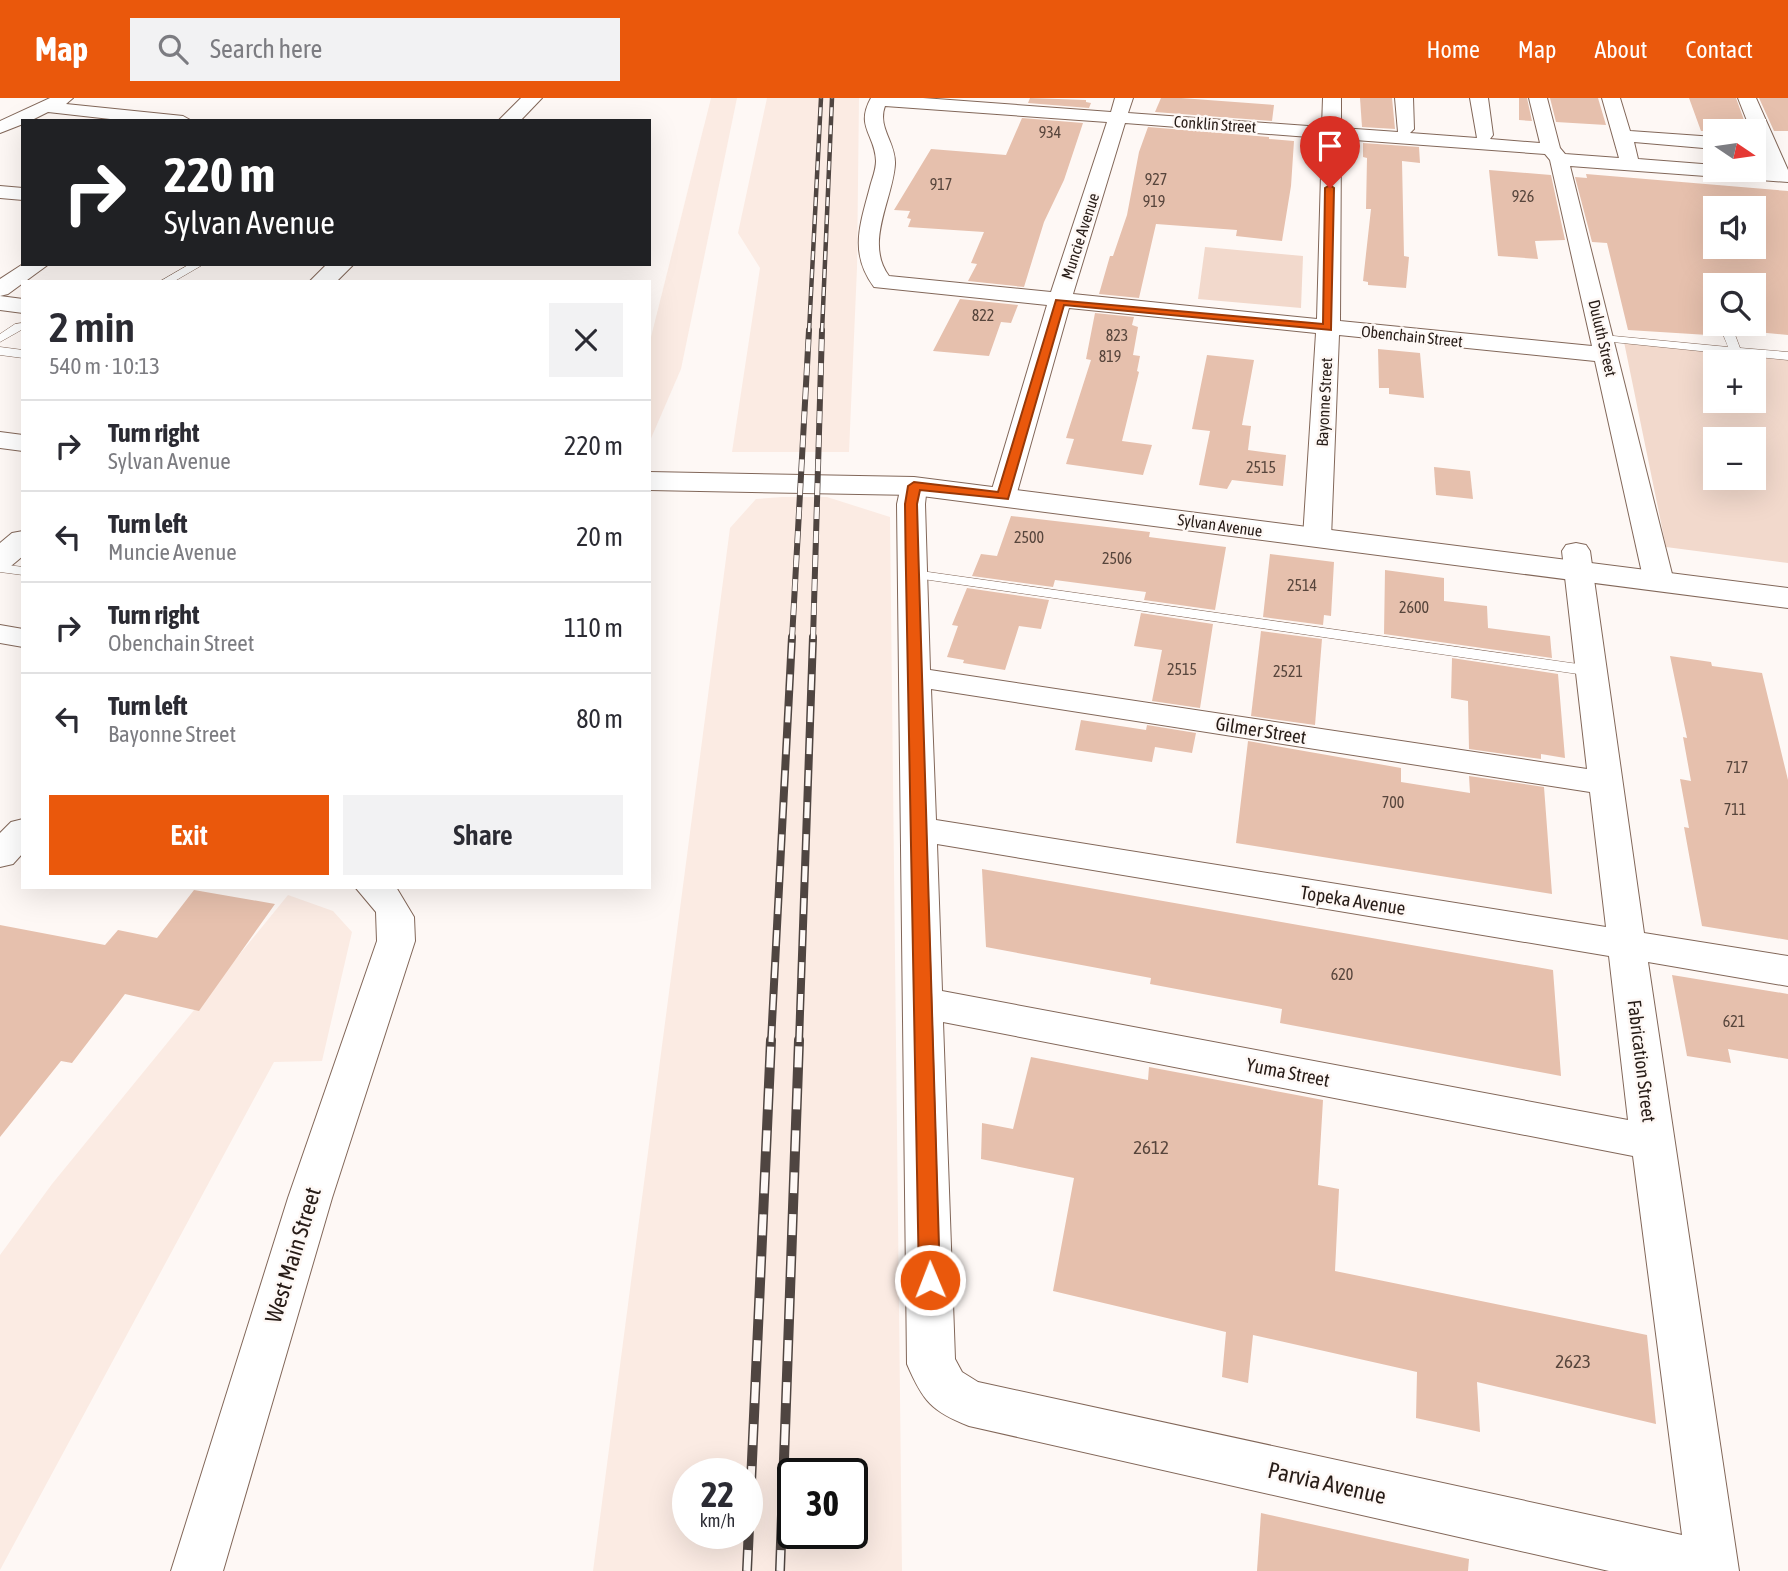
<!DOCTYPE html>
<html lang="en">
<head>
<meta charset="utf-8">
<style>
	body { margin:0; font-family:"Asap Condensed",sans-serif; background:#f2f2f3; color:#2b2b33; height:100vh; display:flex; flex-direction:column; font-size:26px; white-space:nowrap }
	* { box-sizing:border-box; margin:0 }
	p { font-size:23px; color:#7c7c81 }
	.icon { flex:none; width:38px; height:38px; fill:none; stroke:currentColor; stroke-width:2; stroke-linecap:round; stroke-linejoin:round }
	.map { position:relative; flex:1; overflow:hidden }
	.panel { position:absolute; left:21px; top:182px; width:630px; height:609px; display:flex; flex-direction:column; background:#fff; border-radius:0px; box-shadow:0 7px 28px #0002 }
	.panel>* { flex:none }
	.hud { position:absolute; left:21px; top:21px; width:630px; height:147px; border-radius:0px; box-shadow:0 7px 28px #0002; background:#202124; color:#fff; overflow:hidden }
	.needle { width:46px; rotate:103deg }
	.fabs { position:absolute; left:1703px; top:21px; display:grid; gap:14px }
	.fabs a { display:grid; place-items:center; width:63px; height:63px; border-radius:0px; background:#fff; box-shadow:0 7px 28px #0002; font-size:35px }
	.speed { position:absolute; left:672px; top:1360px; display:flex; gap:14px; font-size:35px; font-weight:700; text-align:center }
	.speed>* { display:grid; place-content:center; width:91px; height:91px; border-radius:50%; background:#fff; box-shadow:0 7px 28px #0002; line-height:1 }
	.speed small { font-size:18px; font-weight:400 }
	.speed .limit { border:4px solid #111; border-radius:10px; background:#fff; color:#111 }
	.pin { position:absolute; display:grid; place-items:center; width:60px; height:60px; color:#fff; margin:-72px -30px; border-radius:50% 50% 50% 0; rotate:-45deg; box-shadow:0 0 7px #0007 }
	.pin .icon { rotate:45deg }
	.me { position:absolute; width:77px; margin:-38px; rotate:359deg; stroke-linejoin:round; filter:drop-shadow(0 0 5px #0008) }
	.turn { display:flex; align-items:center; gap:24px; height:147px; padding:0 28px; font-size:32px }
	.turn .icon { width:91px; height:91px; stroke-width:2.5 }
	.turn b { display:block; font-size:49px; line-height:60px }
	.round { display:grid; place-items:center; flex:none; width:74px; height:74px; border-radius:0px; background:#f2f2f3 }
	.head { display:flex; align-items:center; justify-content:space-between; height:119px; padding:0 28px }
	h1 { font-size:42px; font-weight:600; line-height:52px }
	.cta { display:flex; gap:14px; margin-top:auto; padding:14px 28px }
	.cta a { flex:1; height:80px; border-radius:0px; background:#ea580c; color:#fff; font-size:28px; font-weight:600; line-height:80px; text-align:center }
	.cta a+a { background:#f2f2f3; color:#2b2b33 }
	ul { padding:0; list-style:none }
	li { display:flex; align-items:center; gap:21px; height:91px; padding:0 28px; border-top:2px solid #e1e1e2 }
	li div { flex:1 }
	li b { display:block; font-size:26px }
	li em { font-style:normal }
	header { display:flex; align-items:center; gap:42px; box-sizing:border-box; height:98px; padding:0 35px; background:#ea580c; color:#fff }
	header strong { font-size:33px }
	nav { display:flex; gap:38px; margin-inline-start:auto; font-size:24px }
	.search { width:490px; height:63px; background:#f2f2f3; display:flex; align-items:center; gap:18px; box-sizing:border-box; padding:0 24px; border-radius:0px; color:#7c7c81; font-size:26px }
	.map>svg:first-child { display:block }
</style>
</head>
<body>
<header>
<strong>Map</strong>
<div class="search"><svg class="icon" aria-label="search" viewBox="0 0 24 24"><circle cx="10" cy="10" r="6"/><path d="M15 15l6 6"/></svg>Search here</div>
<nav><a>Home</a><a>Map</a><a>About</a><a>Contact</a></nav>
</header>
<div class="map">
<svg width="1788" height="1473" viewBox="0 0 1788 1473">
	<rect width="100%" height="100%" fill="#fef8f5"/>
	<g fill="#fbebe3" fill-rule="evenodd">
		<path d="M711,0h26l-56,271 -32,74v-98z"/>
		<path d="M767,0h92l-2,170 -8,184h-117l28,-184 -22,-35z"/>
		<path d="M782,399h45l63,20 12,1054h-309l137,-1043 26,-29zM688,1376h59v59h-59zM793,1376h59v59h-59z"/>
		<path d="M288,797l45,16 19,21 -30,129 -48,1 -274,508v-315l52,-71z"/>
	</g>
	<g fill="#f2d9cc" fill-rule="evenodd">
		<path d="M1205,149l98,9 -2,52 -103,-9z"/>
		<path d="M1623,239l165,18v208l-122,-16zM1715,264h39v39h-39zM1715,341h39v39h-39z"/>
	</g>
	<g fill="#e6c0ad" fill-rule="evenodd">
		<path d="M1030,0l56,2v2l5,1 -2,5 -61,-5z"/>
		<path d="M1161,0h20l93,7 -2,16 -117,-9z"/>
		<path d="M1360,0h32l3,31 -33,-2z"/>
		<path d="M1519,0h8l5,23 -13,-1z"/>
		<path d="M1550,0h48l8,27 -50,-3z"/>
		<path d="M1689,0h47l12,33h-47z"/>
		<path d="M1759,0h29v33h-14z"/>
		<path d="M1022,20l61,5 -19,57 -20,42 -20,65 -56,-6 9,-17 -6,-1 13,-31 -76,-5 3,-8 -4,-1 3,-7 -16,-1 37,-61 75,6z"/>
		<path d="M1148,29l121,10v2l25,2 -3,45 -9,55 -46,-5 1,-6 -81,-6 -17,74 -40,-4 11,-38h3l14,-41 12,-63z"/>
		<path d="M1363,45l56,4 1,16 -18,-2 2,95 5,1 -3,31 -38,-3v-3l-5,-1 8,-72h-5l1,-51 -4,-1z"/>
		<path d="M1489,72l62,5 14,65 -30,1 3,18 -40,-3z"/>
		<path d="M1586,76l202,17v144l-52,-5 -2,-6h20v-39h-39v39l3,4 -12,-1 2,8 -80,-5 -21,-87 -15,-1 -17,-65 12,1zM1715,110h39v39h-39z"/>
		<path d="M960,201l58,6 -7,18 -10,-1 -12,34 -56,-5z"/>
		<path d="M1095,215l39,4 -2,8 6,2 -5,28 7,1 -3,15 2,1 -17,69 30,4 -9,30 -77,-11 8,-25 -8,-1 25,-78 -5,-1z"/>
		<path d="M1378,251l42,4 4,45 -35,-4v-6h-10z"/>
		<path d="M1207,257l47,5 -12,65 9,1 -3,24 38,5 -3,31 -51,-6 -5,9 -28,-4 11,-54 -18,-2z"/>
		<path d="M1434,369l36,4 3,28 -37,-4z"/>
		<path d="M1011,418l139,16 -1,5 77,10 -11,63 -71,-10 2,-8 -91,-12 -2,7 -81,-11 9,-22 16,2z"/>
		<path d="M1270,456l64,8 -3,54 -7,-1 -1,10 -60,-8z"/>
		<path d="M1385,472l59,8v23l43,5 1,22 62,8 2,22 -168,-24z"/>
		<path d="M967,490l82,12 -8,29 -22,-3 -14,44 -42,-7 1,-3 -17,-3 11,-31 -6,-1z"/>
		<path d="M1141,515l72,11 -13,84 -48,-7 10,-51 -28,-4z"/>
		<path d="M1261,533l61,8 -7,86 -64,-9z"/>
		<path d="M1670,558l41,6 1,4 50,7 26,107v160l-86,-14 -18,-99 5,1 -9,-49 11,2 -8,-44 4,1z"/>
		<path d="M1452,560l106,16 7,84 -24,-4v5l-72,-10 -1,-48 -17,-3z"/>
		<path d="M1081,622l65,10 1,-5 49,8 -4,20 -37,-6 -3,15 -77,-12z"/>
		<path d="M1248,643l153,27v14l69,11 -1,-17 75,11 8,107 -316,-51z"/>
		<path d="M982,771l571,101 8,106 -281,-53 2,-14 -132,-25 1,-6 -165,-31z"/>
		<path d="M194,792l81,14 -76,107 -74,-17 -53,69 -11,-2 -61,76v-212l105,20 13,-15 39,8z"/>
		<path d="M1672,877l116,19v65l-60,-10 3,14 -44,-7z"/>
		<path d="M1031,959l117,23 1,-13 174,33 -5,85 21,4 -4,82 312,64 9,89 -179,-42 3,50 -64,-14 1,-46 -164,-37 -5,48 -26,-6 4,-45 -173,-41 21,-113 -93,-19 1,-36 31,6z"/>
		<path d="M1261,1415l208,46 -1,12h-211z"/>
	</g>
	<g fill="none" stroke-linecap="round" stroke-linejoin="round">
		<g stroke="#826759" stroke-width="1">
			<g id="service">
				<path d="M190,166h14l-31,18h-14z"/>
				<path d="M23,225v6l-23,13v-8l15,-10z"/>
				<path d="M1719,226h12l9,24 48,4v8l-185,-19 -6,-3 6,-3 125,12z"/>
				<path d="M0,249l23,3v8l-23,-3z"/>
				<path d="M0,466l23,3v8l-23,-3z"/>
				<path d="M914,472l678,96 8,5 -8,5 -683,-99 -2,-3 2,-3z"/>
			</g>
		</g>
		<g stroke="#826759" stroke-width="2">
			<g id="minor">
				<path d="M50,0h23l-7,6 117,12 9,5h-64l-80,-9 -18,9h-7v3l-23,9v-12z"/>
				<path d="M871,0h52l188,14 4,-14h18l-5,15 194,14 1,-29h18v30l57,4 -3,-34h18l1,31 -4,4 67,5 -7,-40h18l5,37 -3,4 50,4 -11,-45h18l13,50 5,6 54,4 -17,-60h18l10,33 85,6v12l-81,-7 4,17 77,6v5l51,-1 -28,-71h18l32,72v12l-218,-16 104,416 -5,6 -10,3 -10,-3 -5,-6 -49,-221 -256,-26 -8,203 -4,6 -10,2 -10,-2 -4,-6 13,-205 -247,-25 -53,188 -3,6 -10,2 -10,-2 -3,-6 57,-191 -173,-18c-25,-34 -14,-62 -4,-100 2,-8 6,-17 6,-26 -1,-27 -21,-34 -5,-63zM885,8l222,16 -56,170 -162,-16c-25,-33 4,-77 6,-112 1,-22 -18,-36 -10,-58zM1125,25l197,15 -5,181 -244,-25zM1341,41l204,15 5,6 42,186 -252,-25z"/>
				<path d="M0,88l23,2v12l-23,-2z"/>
				<path d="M23,166h26l-41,30 -8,2v-17z"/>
				<path d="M0,334l23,3v16l-23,-3z"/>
				<path d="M914,380l9,2 4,6 -2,18 5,166 657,99 -25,-218 4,-6 10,-2 10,2 4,6 54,382 144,23v30l-140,-24 91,609h-130l-640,-145c-38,-15 -46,-25 -62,-62l-10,-860 4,-18 4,-6zM931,591l659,103 16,135 -670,-107zM937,746l672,112 19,164 -686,-129zM943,924l690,134 49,379 -704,-153 -16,-10 -7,-13z"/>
				<path d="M0,527l23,4v18l-23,-4z"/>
				<path d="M23,721v34l-10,11 -13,3v-34l11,-11z"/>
				<path d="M355,789h41l18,30 1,24 -83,257 -109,373h-52l117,-373 89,-257 -1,-29z"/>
			</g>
		</g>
		<g stroke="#826759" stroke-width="2">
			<g id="tertiary">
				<path d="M521,0h21l-22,23h-22z"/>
				<path d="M327,166h27l-18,18h-27z"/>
				<path d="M23,433v25l-12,10 -11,2v-25l12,-10z"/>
			</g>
		</g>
		<g stroke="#826759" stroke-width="2">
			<g id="secondary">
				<path d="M0,198l23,3v14l-23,-3z"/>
				<path d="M649,374l265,5 874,111v20l-874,-113 -265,-5z"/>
			</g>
		</g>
		<use href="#service" fill="#fff" fill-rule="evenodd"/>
		<use href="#minor" fill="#fff" fill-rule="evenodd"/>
		<use href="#tertiary" fill="#fff" fill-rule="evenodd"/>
		<use href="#secondary" fill="#fff" fill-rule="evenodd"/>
		<g stroke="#4f4541" stroke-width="4.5">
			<g id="rail-far3">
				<path d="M809,234l12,-234"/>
				<path d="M822,234l10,-234"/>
			</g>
		</g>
		<g stroke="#4f4541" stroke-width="6">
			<g id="rail-far2">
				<path d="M792,541l17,-309"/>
				<path d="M813,541l9,-309"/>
			</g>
		</g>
		<g stroke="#4f4541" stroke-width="8">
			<g id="rail-far1">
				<path d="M771,944l21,-405"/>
				<path d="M799,944l14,-405"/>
			</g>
		</g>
		<g stroke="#4f4541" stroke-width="10">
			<g id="rail">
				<path d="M747,1473l24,-531"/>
				<path d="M780,1473l19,-531"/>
			</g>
		</g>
		<use href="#rail-far3" stroke="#fef8f5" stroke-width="2.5" stroke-dasharray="9" stroke-linecap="butt"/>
		<use href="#rail-far2" stroke="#fef8f5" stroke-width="4.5" stroke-dasharray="12" stroke-linecap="butt"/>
		<use href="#rail-far1" stroke="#fef8f5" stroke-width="5" stroke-dasharray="16" stroke-linecap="butt"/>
		<use href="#rail" stroke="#fef8f5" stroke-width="7" stroke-dasharray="21" stroke-linecap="butt"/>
	</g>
	<path fill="#ea580c" stroke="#983908" stroke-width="2" d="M1330,87l4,3 -3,142 -267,-25 -56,194 -88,-9 -3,14c7,259 17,518 23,776l-3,7 -7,3 -8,-3 -3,-7c-3,-258 -11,-517 -14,-776l3,-18 6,-4 84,10 58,-192 267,24 2,-136z"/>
	<g text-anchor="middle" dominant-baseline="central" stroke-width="5" stroke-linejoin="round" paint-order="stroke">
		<g font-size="16" fill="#271c17" stroke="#fef8f5">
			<text transform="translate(1215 26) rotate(4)">Conklin Street</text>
			<text transform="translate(1080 138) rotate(-72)">Muncie Avenue</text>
			<text transform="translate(1412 238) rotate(6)">Obenchain Street</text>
			<text transform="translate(1603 240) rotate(77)">Duluth Street</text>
			<text transform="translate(1324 304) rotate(-87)">Bayonne Street</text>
			<text transform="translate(1220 427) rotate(8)">Sylvan Avenue</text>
		</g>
		<g font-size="16" fill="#57453c">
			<text x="1050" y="34">934</text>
			<text x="1156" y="81">927</text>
			<text x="941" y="86">917</text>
			<text x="1523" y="98">926</text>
			<text x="1154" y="103">919</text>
			<text x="983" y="217">822</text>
			<text x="1117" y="237">823</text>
			<text x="1110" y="258">819</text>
			<text x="1261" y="369">2515</text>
			<text x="1029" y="439">2500</text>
			<text x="1117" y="460">2506</text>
			<text x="1302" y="487">2514</text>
			<text x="1414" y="509">2600</text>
			<text x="1182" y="571">2515</text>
			<text x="1288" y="573">2521</text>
			<text x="1737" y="669">717</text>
			<text x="1393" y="704">700</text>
			<text x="1735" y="711">711</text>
			<text x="1342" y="876">620</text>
			<text x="1734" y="923">621</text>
		</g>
		<g font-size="19" fill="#271c17" stroke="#fef8f5">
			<text transform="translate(1261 632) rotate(9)">Gilmer Street</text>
			<text transform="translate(1353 802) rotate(9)">Topeka Avenue</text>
			<text transform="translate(1642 963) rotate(83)">Fabrication Street</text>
			<text transform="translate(1288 974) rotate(11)">Yuma Street</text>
		</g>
		<g font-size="19" fill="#57453c">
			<text x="1151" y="1049">2612</text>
			<text x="1573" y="1263">2623</text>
		</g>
		<g font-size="23" fill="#271c17" stroke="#fef8f5">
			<text transform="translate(293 1157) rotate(-73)">West Main Street</text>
			<text transform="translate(1327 1385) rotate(13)">Parvia Avenue</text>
		</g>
	</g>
</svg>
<div class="fabs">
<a><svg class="needle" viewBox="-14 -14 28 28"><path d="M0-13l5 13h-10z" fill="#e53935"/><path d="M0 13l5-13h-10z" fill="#7c7c81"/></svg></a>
<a><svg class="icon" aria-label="sound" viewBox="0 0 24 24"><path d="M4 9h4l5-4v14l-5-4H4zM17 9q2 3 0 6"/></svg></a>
<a><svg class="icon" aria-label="search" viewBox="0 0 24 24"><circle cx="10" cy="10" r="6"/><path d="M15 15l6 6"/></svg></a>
<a>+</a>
<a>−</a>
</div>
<div class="speed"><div>22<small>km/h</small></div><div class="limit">30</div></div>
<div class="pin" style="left:1330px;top:90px;background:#d93025"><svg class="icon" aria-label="arrive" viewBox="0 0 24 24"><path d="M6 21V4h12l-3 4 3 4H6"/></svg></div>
<svg class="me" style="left:930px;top:1182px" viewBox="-20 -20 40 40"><circle r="17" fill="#ea580c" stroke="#fff" stroke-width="3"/><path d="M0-11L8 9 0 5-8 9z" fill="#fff"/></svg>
<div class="hud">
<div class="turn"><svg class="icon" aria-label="right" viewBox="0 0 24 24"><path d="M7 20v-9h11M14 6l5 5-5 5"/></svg><div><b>220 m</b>Sylvan Avenue</div></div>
</div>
<section class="panel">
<div class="head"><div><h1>2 min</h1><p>540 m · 10:13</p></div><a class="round"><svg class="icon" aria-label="close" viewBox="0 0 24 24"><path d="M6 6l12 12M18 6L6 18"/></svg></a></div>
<ul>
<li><svg class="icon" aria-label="right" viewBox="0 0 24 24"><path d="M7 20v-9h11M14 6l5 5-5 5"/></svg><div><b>Turn right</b><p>Sylvan Avenue</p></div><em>220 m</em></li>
<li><svg class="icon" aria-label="left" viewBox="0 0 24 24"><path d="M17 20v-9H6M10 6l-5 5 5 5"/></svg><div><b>Turn left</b><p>Muncie Avenue</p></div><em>20 m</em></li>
<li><svg class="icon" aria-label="right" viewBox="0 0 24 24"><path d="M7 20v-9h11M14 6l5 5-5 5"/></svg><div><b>Turn right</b><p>Obenchain Street</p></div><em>110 m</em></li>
<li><svg class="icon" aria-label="left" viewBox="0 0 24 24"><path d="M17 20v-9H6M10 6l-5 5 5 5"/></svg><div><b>Turn left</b><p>Bayonne Street</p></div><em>80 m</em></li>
</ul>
<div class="cta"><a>Exit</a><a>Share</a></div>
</section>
</div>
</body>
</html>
